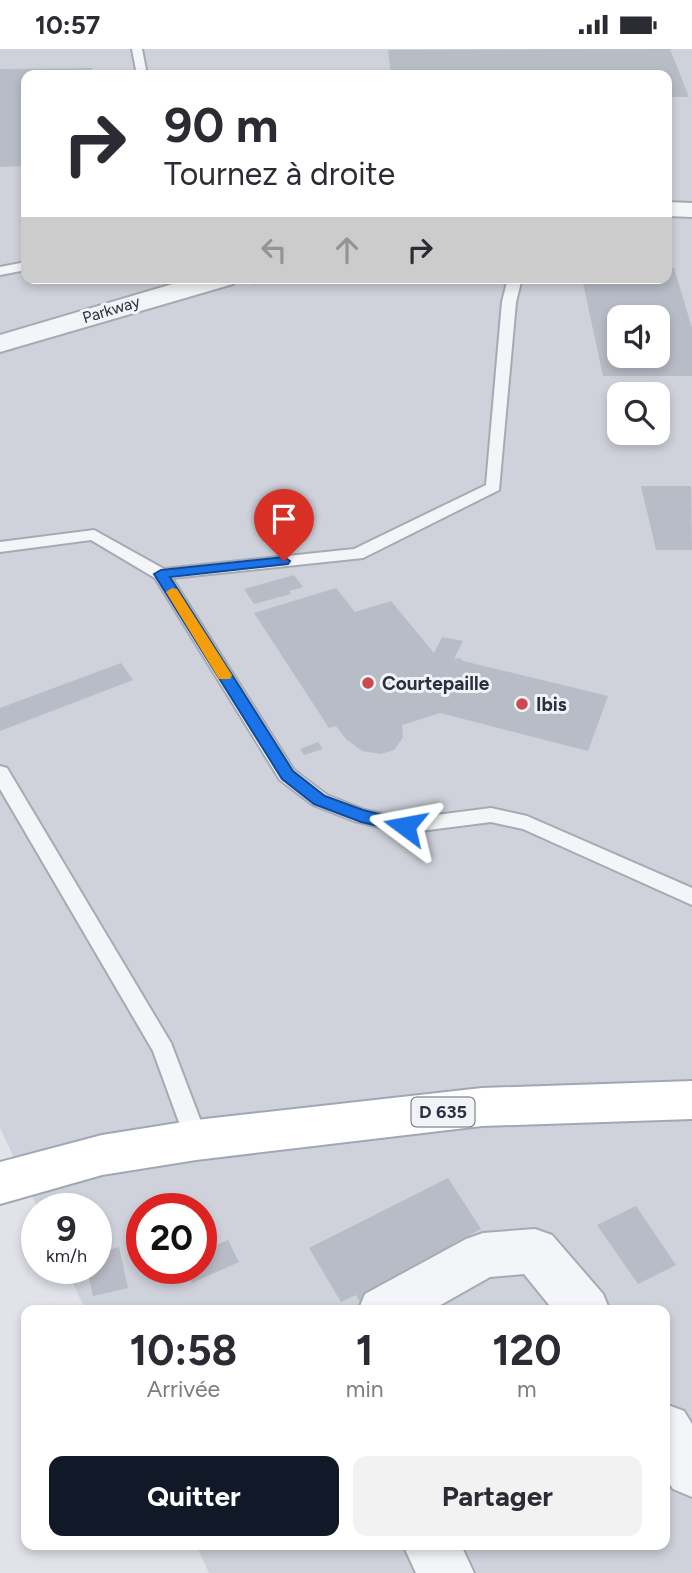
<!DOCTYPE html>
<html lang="fr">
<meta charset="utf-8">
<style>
body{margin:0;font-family:Figtree,sans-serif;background:#f2f2f3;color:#2b2b33;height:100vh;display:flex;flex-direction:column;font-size:26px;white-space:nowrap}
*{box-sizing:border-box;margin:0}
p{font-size:23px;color:#7c7c81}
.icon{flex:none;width:38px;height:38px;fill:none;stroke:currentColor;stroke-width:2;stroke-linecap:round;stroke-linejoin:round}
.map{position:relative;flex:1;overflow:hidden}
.panel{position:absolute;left:21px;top:1256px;width:649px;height:245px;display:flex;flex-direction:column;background:#fff;border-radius:14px;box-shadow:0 4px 10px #0003}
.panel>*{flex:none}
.guide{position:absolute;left:21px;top:21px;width:651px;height:214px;border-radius:14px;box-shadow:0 4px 10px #0003;background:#fff;color:#2b2b33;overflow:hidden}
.buttons{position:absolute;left:607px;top:256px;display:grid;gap:14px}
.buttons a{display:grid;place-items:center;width:63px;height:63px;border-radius:14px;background:#fff;box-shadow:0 4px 10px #0003;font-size:35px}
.speed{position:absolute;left:21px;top:1144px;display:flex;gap:14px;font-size:35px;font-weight:700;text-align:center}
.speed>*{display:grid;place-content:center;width:91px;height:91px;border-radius:50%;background:#fff;box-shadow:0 4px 10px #0003;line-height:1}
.speed small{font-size:18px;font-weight:400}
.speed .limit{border:10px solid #d22;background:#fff;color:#111}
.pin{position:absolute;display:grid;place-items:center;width:60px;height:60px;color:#fff;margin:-72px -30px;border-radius:50% 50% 50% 0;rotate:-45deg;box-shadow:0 0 7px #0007}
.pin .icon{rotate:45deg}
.me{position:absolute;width:77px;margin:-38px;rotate:283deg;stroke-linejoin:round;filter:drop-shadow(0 0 5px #0008)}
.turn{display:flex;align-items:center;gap:24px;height:147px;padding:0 28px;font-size:32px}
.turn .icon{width:91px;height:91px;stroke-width:2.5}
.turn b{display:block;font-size:49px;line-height:60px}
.lanes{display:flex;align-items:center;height:66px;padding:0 28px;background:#0003;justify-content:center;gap:35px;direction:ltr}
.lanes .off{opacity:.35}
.eta{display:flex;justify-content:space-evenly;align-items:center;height:119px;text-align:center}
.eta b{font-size:42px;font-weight:700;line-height:49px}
.action{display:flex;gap:14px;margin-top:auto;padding:14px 28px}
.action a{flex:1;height:80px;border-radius:14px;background:#111827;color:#fff;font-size:28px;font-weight:700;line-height:80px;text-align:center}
.action a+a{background:#f2f2f3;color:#2b2b33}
.status{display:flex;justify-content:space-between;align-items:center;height:49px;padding:0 35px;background:#fff;direction:ltr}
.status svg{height:19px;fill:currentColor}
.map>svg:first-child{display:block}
.built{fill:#cfd2db;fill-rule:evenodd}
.building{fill:#b8bcc6;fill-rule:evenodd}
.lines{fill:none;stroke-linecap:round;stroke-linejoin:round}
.service-casing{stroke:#a6aab3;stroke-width:4}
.minor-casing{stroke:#a6aab3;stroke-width:4}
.primary-casing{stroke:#a1a7b5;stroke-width:4}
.path{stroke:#bbbec5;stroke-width:2.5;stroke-dasharray:3.5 3.5;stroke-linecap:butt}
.service{fill:#f4f5f8;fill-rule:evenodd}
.minor{fill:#f4f5f8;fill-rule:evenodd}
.primary{fill:#fff;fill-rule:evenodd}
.route{fill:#1a73e8;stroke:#114b97;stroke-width:2}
.slow{fill:#f59e0b}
.poi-dot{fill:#cb4a4f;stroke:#f1f3f7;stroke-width:2.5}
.labels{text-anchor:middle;stroke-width:6;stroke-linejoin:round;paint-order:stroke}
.far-street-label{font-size:16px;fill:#2a3041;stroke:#f1f3f7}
.shield{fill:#f1f3f7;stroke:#666a78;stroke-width:2}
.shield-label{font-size:18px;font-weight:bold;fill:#2a3041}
.poi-label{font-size:19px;font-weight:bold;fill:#2a3041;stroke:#f1f3f7;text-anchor:start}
</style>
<div class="status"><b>10:57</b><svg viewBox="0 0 49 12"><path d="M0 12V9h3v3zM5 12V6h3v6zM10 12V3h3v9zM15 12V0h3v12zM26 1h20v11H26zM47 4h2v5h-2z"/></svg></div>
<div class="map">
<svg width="692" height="1524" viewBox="0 0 692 1524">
<rect width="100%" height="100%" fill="#e1e3e9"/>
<path class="built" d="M0,0H692V1524H209L196,1496H665V1262H86L66,1220H96V1160H38L0,1079ZM26,26H667V229H26ZM620,268H658V306H620ZM620,345H658V383H620ZM142,1160H201V1220H142Z"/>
<path class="building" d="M670,0L689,48H667V26H391L388,1Z
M92,19L91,26H26V117L0,118V20Z
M667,218L674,219L692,279V327H603L582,229H667ZM620,268H658V306H620Z
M641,437H691L692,501H656Z
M294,526L303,538L289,542L291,545L254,555L244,540Z
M336,539L355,563L391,552L434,604L442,588L463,592L454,610L460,609L463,612L608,647L588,702L440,664L402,676L403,688L394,701L381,705L362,702L346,690L336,677L329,679L254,564Z
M121,614L133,631L0,682V659Z
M318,693L323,700L304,706L300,700Z
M448,1129L481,1180L452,1195L457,1202L429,1217L426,1210L385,1232L388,1238L360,1253L356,1246L341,1253L309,1199Z
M636,1157L676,1216L638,1235L597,1176Z
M228,1191L239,1213L192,1234L185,1220H201V1203Z
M119,1198L128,1239L93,1247L87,1220H96V1205Z"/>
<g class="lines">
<g class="service-casing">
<path id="service" d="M132,0H142L147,26H137Z
M26,213V221L0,226V218Z
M508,229H522L516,253L499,441L363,509L172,529L294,721L327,746L365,761L405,770L491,759L527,767L692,839V856L523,780L491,773L405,784L354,772L313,756L280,731L155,529L91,491L0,503V493L94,481L164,520L354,500L486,436L502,253Z
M0,717L7,719L171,994L208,1091L204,1098L196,1101L188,1098L153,1002L0,740Z"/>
</g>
<g class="minor-casing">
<path id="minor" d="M667,153L692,154V168L667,167Z
M193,229H237L233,235L0,303V286Z
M535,1180L552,1186L603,1245L610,1262H554L524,1225L490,1228L430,1262H358L365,1245L466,1190L483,1184Z
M665,1355L684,1362L692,1375V1448L673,1440L665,1428Z
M403,1496H461L474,1524H416Z"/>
</g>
<g class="primary-casing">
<path id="primary" d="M692,1032V1070L482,1077L196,1111L102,1126L0,1155V1113L102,1086L196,1071L482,1039Z"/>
</g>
<path class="path" d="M253,235L276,229"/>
<use href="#service" class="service"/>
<use href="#minor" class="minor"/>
<use href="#primary" class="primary"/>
</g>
<path class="route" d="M284,508L290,512L288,515L170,528L293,722L325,747L363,761L411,773L413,777L411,781L405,783L361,773L314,755L282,730L154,525L161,521Z"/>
<path class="slow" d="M172,539L177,540L230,623L232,626L230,630H219L166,543Z"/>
<g class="poi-dot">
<circle cx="368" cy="634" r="7"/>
<circle cx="522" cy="655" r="7"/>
</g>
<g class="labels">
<g class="far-street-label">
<text transform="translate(111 260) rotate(-17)" y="6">Parkway</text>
</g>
<rect class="shield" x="411.5" y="1048.5" width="63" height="29" rx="5"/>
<g class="shield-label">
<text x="443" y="1069">D 635</text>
</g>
<g class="poi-label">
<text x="382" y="641">Courtepaille</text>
<text x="536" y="662">Ibis</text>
</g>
</g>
</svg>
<div class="buttons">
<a><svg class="icon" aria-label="sound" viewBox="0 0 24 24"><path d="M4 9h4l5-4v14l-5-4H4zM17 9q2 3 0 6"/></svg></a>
<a><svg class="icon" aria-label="search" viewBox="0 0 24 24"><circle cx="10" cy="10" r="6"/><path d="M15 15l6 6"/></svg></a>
</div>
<div class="speed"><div>9<small>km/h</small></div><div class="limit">20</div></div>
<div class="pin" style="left:284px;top:512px;background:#d93025"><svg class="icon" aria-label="arrive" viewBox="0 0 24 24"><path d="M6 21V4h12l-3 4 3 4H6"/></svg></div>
<svg class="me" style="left:405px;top:777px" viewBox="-20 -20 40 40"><path d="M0-17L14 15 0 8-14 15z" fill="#1a73e8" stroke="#fff" stroke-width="4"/></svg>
<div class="guide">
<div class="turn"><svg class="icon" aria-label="right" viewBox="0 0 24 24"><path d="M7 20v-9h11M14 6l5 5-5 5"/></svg><div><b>90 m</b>Tournez à droite</div></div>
<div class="lanes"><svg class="icon off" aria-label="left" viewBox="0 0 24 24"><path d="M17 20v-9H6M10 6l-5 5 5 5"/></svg><svg class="icon off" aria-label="ahead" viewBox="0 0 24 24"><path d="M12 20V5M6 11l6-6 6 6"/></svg><svg class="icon" aria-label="right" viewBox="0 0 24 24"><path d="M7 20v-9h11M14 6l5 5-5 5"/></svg></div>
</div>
<section class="panel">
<div class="eta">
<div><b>10:58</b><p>Arrivée</p></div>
<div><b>1</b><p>min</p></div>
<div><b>120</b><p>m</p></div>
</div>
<div class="action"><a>Quitter</a><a>Partager</a></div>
</section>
</div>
